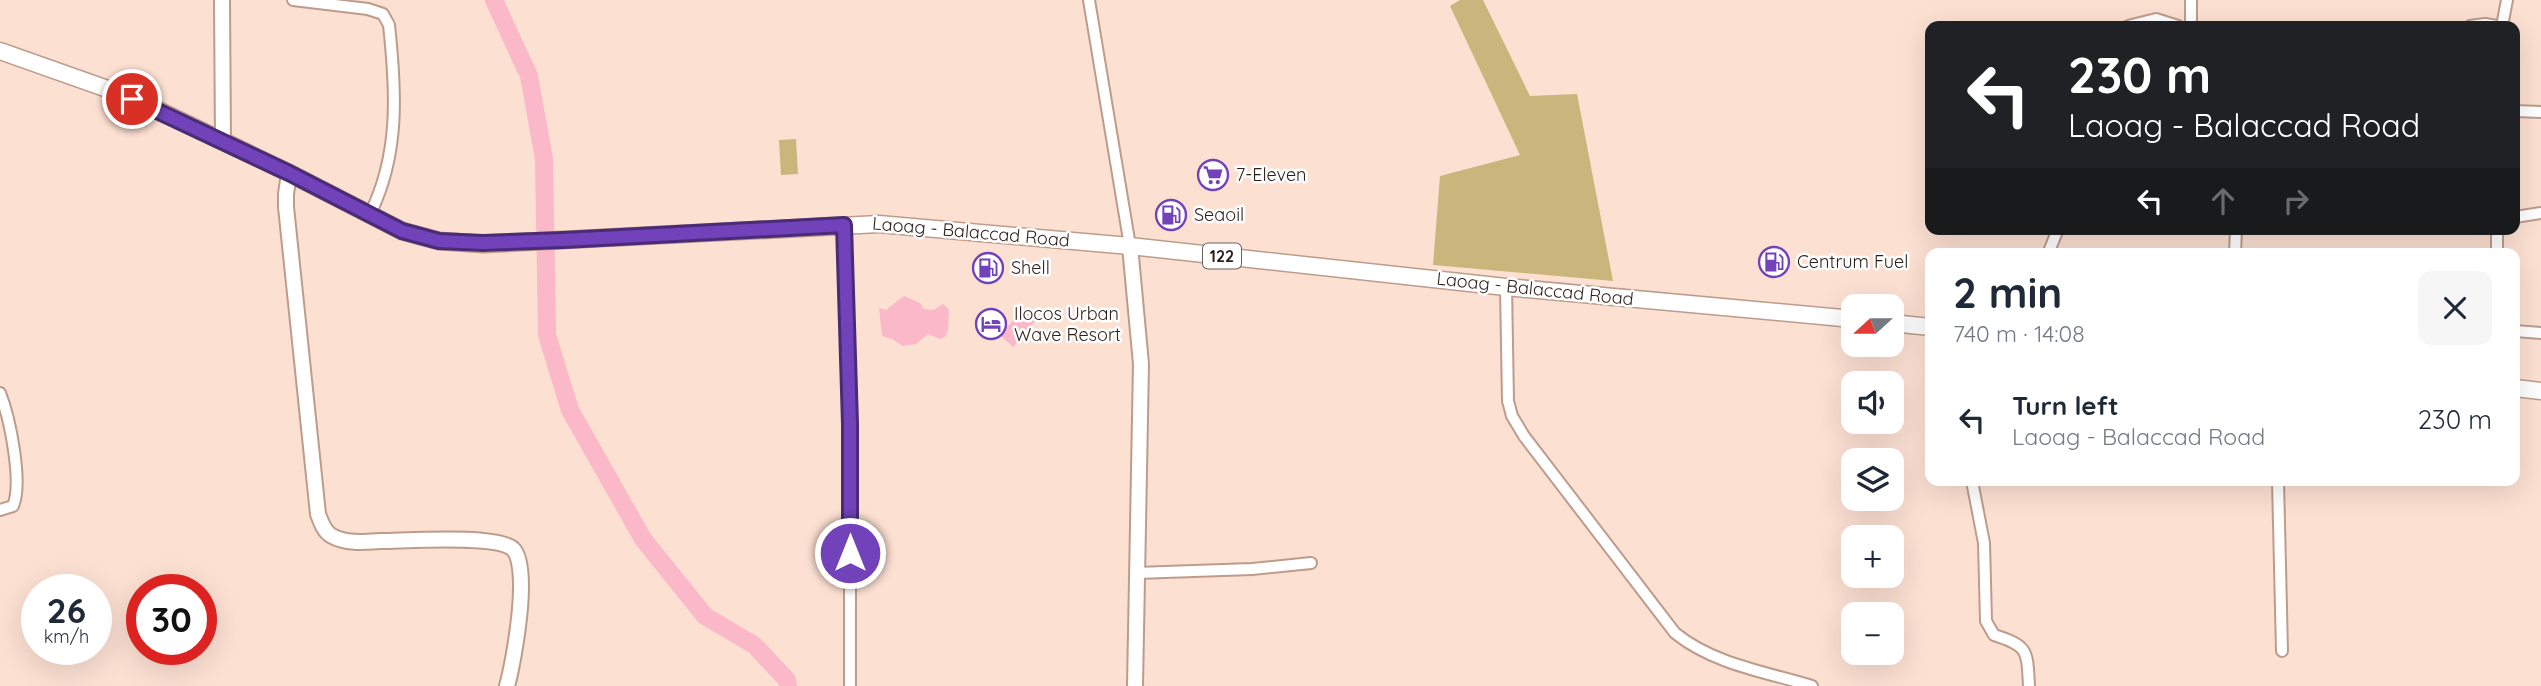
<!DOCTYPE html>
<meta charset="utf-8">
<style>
body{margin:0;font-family:Quicksand,sans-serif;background:#f6f6f7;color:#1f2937;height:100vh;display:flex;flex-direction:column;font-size:26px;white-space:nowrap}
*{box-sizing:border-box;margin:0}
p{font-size:23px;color:#747a83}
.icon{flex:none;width:38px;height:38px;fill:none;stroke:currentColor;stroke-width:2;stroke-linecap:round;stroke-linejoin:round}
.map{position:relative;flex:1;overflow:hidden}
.details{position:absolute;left:1925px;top:248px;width:595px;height:238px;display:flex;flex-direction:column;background:#fff;border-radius:14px;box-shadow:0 7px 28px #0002}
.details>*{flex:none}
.hud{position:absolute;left:1925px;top:21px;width:595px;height:214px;border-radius:14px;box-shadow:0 7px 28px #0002;background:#202124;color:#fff;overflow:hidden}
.needle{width:46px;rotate:249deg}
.fabs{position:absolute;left:1841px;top:294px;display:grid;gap:14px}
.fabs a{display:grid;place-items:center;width:63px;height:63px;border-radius:14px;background:#fff;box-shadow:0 7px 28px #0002;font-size:35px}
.speed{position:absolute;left:21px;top:574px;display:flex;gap:14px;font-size:35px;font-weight:700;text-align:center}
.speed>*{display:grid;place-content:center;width:91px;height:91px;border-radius:50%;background:#fff;box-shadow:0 7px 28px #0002;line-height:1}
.speed small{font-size:18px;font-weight:400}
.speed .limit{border:10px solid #d22;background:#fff;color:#111}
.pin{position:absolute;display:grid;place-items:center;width:60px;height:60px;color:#fff;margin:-30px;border:4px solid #fff;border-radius:50%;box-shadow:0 2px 7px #0007}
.me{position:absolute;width:77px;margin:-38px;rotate:0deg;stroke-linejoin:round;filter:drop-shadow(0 0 5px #0008)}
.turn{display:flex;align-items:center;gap:24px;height:147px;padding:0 28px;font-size:32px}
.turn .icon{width:91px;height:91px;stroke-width:2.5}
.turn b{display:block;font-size:49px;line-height:60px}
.lanes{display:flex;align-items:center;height:66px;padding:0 28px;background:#0003;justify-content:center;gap:35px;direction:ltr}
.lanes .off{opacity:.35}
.round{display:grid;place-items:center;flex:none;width:74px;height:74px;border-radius:14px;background:#f6f6f7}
.overview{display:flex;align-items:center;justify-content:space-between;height:119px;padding:0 28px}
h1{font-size:42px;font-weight:800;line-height:52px}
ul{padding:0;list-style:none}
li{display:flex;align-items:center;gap:21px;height:105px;padding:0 28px}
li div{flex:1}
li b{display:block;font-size:26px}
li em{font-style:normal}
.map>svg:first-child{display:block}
.green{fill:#cab67d}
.water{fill:#fbb8c8}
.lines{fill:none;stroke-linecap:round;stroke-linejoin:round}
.river{stroke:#fbb8c8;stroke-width:18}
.street-casing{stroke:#bd9c8c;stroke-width:14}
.secondary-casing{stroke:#bd9c8c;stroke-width:18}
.primary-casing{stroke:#bd9c8c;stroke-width:19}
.street{stroke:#fff;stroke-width:10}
.secondary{stroke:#fff;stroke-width:14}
.primary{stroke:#fff;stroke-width:16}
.route-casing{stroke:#492b78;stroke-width:18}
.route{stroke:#7142b9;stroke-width:12}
.labels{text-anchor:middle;stroke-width:5;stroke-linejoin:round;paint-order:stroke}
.shield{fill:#fff;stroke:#6b625e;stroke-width:2}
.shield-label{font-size:16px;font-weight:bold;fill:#2b1f19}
.poi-label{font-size:18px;fill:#2b1f19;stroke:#fff;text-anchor:start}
.street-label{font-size:18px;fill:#2b1f19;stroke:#fff}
</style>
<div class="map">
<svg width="2541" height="686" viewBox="0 0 2541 686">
<rect width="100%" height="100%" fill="#fce0d2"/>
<path class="green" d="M1460,0H1483L1530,96L1577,94L1613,281L1433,265L1440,176L1520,155L1450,6Z
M796,139L798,174L781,175L779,140Z"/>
<path class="water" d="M904,296L920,303L924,309L933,310L943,304L949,309L948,331L945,337L940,339L928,334L916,344L903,346L892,339L882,336L879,308L886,310Z
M1024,308L1037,319L1013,347L1000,335Z"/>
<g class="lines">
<path class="river" d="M494,0L529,76L544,159L547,335L570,410L643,539L705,616L754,645L787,680L788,686"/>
<g class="street-casing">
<path id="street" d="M293,0L368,9L383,14L389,25C396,90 400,154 370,214
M1089,0L1130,246
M2128,26L2156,19L2178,26
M2191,26V0
M2470,26L2485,24L2497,26
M2502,26L2507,0
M2515,111L2541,112
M2515,217L2541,213
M844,225L850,424V686
M2497,229V254
M2048,254L2058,229
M2235,254L2236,229
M1506,287L1508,401L1512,416L1524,436L1675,633C1713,664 1766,672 1812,686
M2515,331L2541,333
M0,393C10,418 23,483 13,506L0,510
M1972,481L1984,543L1986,621L1994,635C2029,646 2027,651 2029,686
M2278,481L2282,651
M1136,573L1252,569L1311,563"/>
</g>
<g class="secondary-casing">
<path id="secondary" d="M222,0L223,141
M289,173L286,194V207L318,514C321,522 324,532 332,536C346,544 365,542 380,541C405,541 497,534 513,549C531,567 514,661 507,686
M1130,246L1141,364L1135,686"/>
</g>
<g class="primary-casing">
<path id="primary" d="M0,51L133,98L289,173L402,231L439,241L483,244L879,224L1130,246L1506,287L1853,319
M1892,323L1930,327
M2515,388L2541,391"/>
</g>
<use href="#street" class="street"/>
<use href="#secondary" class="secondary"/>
<use href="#primary" class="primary"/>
</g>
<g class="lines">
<g class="route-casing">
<path id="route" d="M132,99L289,173L402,231L439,241L483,243L564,240L844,225L850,424V553"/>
</g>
<use href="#route" class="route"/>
</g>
<defs>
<g id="supermarket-ring" transform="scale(1.575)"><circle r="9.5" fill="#fff" stroke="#7142b9" stroke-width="1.5"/><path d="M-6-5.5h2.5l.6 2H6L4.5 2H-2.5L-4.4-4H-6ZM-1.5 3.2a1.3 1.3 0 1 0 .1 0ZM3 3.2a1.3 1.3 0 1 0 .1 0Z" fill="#7142b9"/></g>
<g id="fuel-ring" transform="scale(1.575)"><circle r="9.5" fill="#fff" stroke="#7142b9" stroke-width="1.5"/><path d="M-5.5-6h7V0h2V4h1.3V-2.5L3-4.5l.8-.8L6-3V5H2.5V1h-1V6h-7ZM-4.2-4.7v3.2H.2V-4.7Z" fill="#7142b9"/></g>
<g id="hotel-ring" transform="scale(1.575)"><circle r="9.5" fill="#fff" stroke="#7142b9" stroke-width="1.5"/><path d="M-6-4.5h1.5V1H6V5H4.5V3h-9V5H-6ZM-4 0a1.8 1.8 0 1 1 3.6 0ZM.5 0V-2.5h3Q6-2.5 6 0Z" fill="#7142b9"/></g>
</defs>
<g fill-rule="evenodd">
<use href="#supermarket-ring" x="1213" y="175"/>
<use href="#fuel-ring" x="1171" y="215"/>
<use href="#fuel-ring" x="1774" y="262"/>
<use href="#fuel-ring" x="988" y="268"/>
<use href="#hotel-ring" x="991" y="324"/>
</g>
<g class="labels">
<rect class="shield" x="1203" y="243.5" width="38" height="25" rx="5"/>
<g class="shield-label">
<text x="1222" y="262">122</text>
</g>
<g class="poi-label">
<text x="1236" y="181">7-Eleven</text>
<text x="1194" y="221">Seaoil</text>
<text x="1797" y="268">Centrum Fuel</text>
<text x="1011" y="274">Shell</text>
<text x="1014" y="320">Ilocos Urban<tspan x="1014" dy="21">Wave Resort</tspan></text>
</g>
<g class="street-label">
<text transform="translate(971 232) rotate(5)" y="6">Laoag - Balaccad Road</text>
<text transform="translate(1535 289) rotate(6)" y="6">Laoag - Balaccad Road</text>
</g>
</g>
</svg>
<div class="fabs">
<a><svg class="needle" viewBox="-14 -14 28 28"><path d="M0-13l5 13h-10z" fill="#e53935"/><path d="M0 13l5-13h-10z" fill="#747a83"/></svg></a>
<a><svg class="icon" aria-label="sound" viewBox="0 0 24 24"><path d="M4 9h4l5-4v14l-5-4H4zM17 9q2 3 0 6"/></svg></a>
<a><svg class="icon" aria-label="layers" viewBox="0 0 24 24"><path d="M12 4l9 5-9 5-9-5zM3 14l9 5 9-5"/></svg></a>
<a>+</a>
<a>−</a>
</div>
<div class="speed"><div>26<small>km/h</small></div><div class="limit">30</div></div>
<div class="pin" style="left:132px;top:99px;background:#d93025"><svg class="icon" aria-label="arrive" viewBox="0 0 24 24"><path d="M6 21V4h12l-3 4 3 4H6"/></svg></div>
<svg class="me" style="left:850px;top:553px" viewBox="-20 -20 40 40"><circle r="17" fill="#7142b9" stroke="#fff" stroke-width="3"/><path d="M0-11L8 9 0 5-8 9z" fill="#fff"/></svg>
<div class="hud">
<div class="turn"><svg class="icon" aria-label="left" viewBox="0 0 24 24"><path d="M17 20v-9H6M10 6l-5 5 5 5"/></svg><div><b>230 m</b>Laoag - Balaccad Road</div></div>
<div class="lanes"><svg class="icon" aria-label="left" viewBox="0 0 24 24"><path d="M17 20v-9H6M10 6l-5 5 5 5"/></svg><svg class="icon off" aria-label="ahead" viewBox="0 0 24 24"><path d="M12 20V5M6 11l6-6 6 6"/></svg><svg class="icon off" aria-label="right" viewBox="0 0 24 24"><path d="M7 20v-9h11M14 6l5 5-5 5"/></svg></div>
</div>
<section class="details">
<div class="overview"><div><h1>2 min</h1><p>740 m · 14:08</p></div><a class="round"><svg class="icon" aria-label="close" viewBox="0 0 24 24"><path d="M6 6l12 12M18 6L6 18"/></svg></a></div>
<ul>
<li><svg class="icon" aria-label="left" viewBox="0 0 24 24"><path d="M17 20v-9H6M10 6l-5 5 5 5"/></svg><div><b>Turn left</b><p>Laoag - Balaccad Road</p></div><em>230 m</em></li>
</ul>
</section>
</div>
